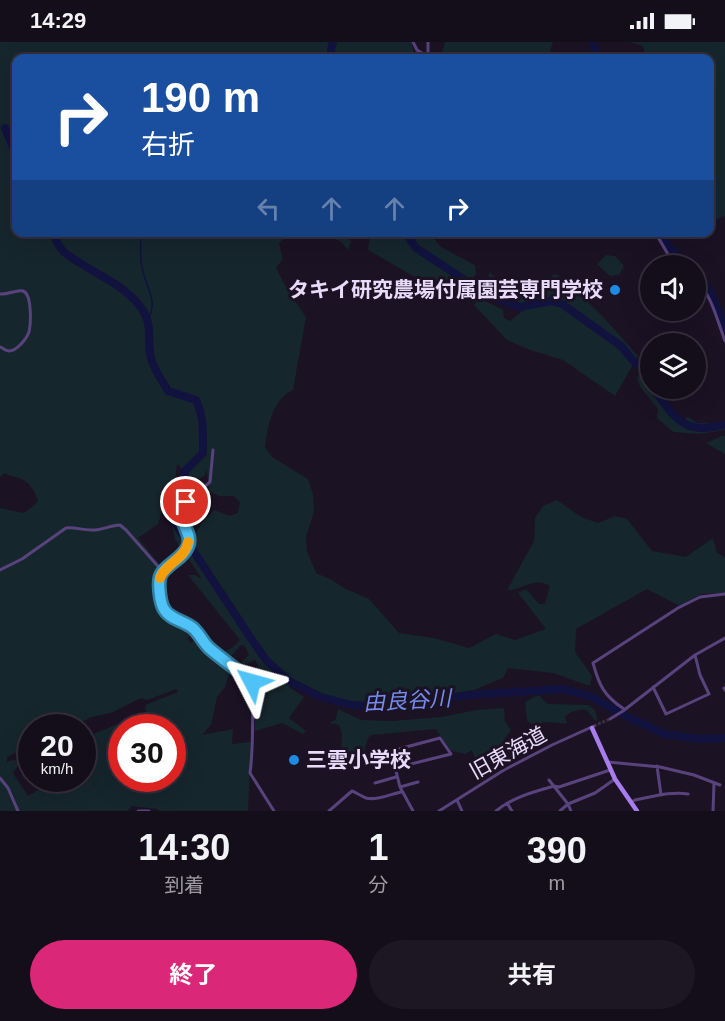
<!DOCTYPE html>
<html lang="ja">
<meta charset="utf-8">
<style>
body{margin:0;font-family:Arial,"Noto Sans JP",sans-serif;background:#1d1724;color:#f1f3f6;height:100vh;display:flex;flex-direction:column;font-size:22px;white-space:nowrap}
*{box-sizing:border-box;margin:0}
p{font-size:20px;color:#9d9ca3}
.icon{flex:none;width:33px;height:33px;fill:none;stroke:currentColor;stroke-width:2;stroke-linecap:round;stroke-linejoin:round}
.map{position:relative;height:769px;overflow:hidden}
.drawer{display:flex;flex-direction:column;background:#140e1b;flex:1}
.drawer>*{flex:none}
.banner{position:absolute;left:12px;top:12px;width:702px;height:183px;border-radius:12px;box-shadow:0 6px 24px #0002,0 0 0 2px #332e3a;background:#1a4fa0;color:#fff;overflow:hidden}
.fabs{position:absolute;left:640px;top:213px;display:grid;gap:12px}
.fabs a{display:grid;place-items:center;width:66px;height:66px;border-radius:50%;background:#140e1b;box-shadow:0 6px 24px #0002,0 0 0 2px #332e3a;font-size:30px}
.speed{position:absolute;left:18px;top:672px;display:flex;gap:12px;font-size:30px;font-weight:700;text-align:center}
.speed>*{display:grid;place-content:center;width:78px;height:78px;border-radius:50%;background:#140e1b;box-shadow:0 6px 24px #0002,0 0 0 2px #332e3a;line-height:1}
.speed small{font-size:15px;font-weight:400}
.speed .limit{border:9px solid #d22;background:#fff;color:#111}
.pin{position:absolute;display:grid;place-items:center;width:51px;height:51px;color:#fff;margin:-26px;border:3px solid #fff;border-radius:50%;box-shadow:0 2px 6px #0007}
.me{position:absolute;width:66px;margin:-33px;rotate:309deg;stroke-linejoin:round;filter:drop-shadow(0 0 4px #0008)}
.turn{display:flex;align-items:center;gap:21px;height:126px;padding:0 30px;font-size:27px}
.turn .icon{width:78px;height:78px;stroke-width:2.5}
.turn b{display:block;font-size:42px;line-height:51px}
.lanes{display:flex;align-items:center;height:57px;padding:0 30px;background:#0003;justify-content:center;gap:30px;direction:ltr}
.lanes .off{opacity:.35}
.eta{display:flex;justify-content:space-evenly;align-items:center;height:102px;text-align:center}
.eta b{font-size:36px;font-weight:700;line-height:42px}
.primary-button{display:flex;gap:12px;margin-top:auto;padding:12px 30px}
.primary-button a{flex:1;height:69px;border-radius:36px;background:#db2777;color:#fff;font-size:24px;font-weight:700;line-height:69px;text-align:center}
.primary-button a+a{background:#1d1724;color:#f1f3f6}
.status{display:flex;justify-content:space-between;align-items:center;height:42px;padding:0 30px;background:#140e1b;direction:ltr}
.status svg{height:16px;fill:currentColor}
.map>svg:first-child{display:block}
.green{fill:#16262d;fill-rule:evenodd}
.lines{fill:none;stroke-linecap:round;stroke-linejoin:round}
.stream{stroke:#11123e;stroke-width:1.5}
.river{stroke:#11123e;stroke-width:8}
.street-tunnel{stroke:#3a3044;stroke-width:3;stroke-dasharray:3 1.5;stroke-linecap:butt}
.street{stroke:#59437d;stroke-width:3}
.secondary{stroke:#a77dee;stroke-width:4.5}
.route-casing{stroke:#337fa1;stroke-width:15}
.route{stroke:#4fc3f7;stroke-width:10}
.slow{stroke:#f59e0b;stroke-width:10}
.poi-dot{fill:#1e8be2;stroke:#1b1224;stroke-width:2}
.labels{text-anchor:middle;stroke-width:6;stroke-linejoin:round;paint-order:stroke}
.poi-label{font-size:21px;font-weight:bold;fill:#e9dafa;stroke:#1b1224;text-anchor:end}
.street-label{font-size:21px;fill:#e9dafa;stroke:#1b1224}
.water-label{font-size:22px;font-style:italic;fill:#758ced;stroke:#1b1224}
</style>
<div class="status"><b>14:29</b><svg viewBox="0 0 49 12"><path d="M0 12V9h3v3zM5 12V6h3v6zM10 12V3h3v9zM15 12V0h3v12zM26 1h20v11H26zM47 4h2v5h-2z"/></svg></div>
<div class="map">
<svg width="725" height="769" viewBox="0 0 725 769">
<rect width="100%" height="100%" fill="#1b1224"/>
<path class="green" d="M0,0H411L414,11L423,16H16V190L289,191L279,202L283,217L276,226L288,249L306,275L293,348C289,350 284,353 281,357C270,370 267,389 265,405L272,415L308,437L313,452L314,470L306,495L307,509L316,531L332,538L344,546L369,557L399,591L434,596L469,606L496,592L515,598L546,587L518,551L526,547L539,562H545L550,544C534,534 523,548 507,548L534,499L535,476L543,464L557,458L581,475L598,481L615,474L627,477L652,509L686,515L713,496L717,511L725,515V551L701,552L680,564L647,547L576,587L575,610L592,634L590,644L553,631L508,626L503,636L474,648L425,656L355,662L320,652L298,639L289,645L304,655L289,676L306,689L303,692L282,681L255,689V645L258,646L259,652L271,649L254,633L259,626L255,618L243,624L241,620L249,613L245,604L241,603L228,618L205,601V600L222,611L232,606L240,598L188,533H195L202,537L175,497L169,468L172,462L176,465L190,498L196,491L203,479L214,468L230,474L238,471L240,460L234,454H219L209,449L207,428L204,434L195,439L177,422L174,446L168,462L164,463L158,482L138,496L166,530C164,562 171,570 192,592L187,597L191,601L197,596L252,641L249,642L234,632H229L225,645L217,655L211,683L202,693L233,687L232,702L251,700L248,769H159L157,767L132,764L127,769H0V466L24,471L38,460C36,450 29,439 19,436C13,434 11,435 5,431L0,435ZM176,647L178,650L145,663L146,671L83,696L82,736L47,737L44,744L28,754L13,731L19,722L26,725L27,719L13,718L7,720V715L31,703L32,686L74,685L91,675L111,671L141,656L147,658ZM122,686H172V736H122Z
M445,0H553L549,13L544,12V16H432L441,15Z
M629,0H725V174L710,179V16H645L643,4Z
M322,191H351L347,196L351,199L348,208L340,199Z
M367,191H429L441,205L475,223L476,232L458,255L431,241L420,238L368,208L370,193Z
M606,213L615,214L624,224L619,233L610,234L597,222Z
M489,230L509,245L528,248L555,232L566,238L604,276L638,314L615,354L563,318L530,308L507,298L474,263L479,256L503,268L504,276L510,279L527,265L506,259L486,251Z
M647,320L651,321V327L645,344L678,382L688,375L697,381H725V388L699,392L673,390L657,376L658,367L640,345L637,336Z
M722,394H725V412L706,401Z
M539,653L547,662L588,663L595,668L598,679L594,678L587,668C579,667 570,669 565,675L567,682L546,680L533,683L527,679L525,660Z
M504,666L505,680L511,688C504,696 500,708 491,713C486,716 481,717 476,719L472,708L465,712L451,709L436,687L371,693C365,698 367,705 363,711C362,714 360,716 358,718L345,715L341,708L342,692L339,683L330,681L336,677L338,667L361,678L391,679L441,675L477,668Z"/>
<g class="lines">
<path class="stream" d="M142,190C140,202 140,214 142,225C145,244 159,259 148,277"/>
<path class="river" d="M593,0L597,16
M331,16V8L333,0
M5,86L16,112
M52,190C55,197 59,205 64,210C87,229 120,239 139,263C155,283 146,296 151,316C154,328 162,338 168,349L196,358C204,374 203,394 203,411L185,429L183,442L176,458L173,473L177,484L250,595L266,618L289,639L321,655L352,663L370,664L473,653L563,647L592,655L624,673L664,692L698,697L725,696
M405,190L416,206L483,250L495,256L520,265L551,259L562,262L621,304L636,322
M661,190L670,206L687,224
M696,232C712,247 717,266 725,287
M643,329L651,342
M654,346C665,363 678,386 701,386C709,386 717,384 725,383"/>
<path class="street-tunnel" d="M594,684L610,677"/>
<path class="street" d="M413,0L417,8L430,16
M428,0V16
M655,190L669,214L681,224
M696,237C712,254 717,278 725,299
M0,252C8,253 17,247 23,249C32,252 31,281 29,290C27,296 17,309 9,309C6,309 3,306 0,305
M213,408L210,440L186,460L181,468L184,482L188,493V503L180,515L166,526L160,534L161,560L166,570L195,588L209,606L252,640L253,644C252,673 254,702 250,731L274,769
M0,528L22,517L66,486C75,485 82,488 91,488C101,489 110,483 120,483L126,488L163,530
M653,645L666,672L709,652L700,633L695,613
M724,646L725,648
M624,667C604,654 599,643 593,621L678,566L700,555L725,552
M610,677L623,669L695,613L725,596
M608,720L660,725L694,733L720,743
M657,724L661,753
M395,726L451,712L440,696L391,709L400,745L413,769
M0,736L8,746L18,769
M549,738L568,762L560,769
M375,741L396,735
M400,745L418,740
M457,758L462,769
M631,760L635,758C652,755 671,749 688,752
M507,761L512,769
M138,769H149
M329,769L352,749C357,751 361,754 366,756C376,759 391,752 401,750
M439,769L504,728L552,703L594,684
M496,769C513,755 533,750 554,744L559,745L610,728
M571,769L568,762L595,751L615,737
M713,769L714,741"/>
<path class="secondary" d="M592,686L615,737L637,769"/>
</g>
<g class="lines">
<g class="route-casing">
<path id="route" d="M186,460C185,461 182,467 181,468C179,481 193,492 188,504C183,517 163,524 160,535C158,542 160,561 164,567C170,578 186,579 194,587C200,593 203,600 209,606C223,618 238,628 252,640"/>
</g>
<use href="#route" class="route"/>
<path class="slow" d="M160,536C166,521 185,517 188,500"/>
</g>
<g class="poi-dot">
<circle cx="615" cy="248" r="6"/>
<circle cx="294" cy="718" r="6"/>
</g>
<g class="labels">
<g class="poi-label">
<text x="603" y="255">タキイ研究農場付属園芸専門学校</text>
<text x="306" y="725" text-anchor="start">三雲小学校</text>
</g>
<g class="street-label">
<text transform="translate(508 711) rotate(-29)" y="7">旧東海道</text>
</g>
<g class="water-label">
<text transform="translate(407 658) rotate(-3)" y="8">由良谷川</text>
</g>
</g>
</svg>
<div class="fabs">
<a><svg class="icon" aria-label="sound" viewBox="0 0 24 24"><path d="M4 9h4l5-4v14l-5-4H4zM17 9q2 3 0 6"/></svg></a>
<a><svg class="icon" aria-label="layers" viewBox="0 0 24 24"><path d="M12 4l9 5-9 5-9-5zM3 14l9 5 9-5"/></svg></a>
</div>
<div class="speed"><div>20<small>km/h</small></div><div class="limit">30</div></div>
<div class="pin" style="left:186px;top:460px;background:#d93025"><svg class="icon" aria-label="arrive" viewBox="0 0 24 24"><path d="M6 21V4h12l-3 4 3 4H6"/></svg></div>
<svg class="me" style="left:252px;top:640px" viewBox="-20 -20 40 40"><path d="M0-17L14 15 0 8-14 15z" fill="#4fc3f7" stroke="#fff" stroke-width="4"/></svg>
<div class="banner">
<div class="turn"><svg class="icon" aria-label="right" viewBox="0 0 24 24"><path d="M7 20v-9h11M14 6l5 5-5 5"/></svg><div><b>190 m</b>右折</div></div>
<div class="lanes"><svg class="icon off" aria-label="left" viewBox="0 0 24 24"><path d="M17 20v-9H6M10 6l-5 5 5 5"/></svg><svg class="icon off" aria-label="ahead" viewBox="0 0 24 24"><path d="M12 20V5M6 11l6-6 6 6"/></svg><svg class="icon off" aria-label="ahead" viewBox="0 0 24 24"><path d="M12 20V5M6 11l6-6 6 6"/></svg><svg class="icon" aria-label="right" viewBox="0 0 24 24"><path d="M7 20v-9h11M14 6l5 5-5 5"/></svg></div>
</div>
</div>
<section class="drawer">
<div class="eta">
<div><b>14:30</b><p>到着</p></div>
<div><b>1</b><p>分</p></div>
<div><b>390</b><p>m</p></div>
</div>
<div class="primary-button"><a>終了</a><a>共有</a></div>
</section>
